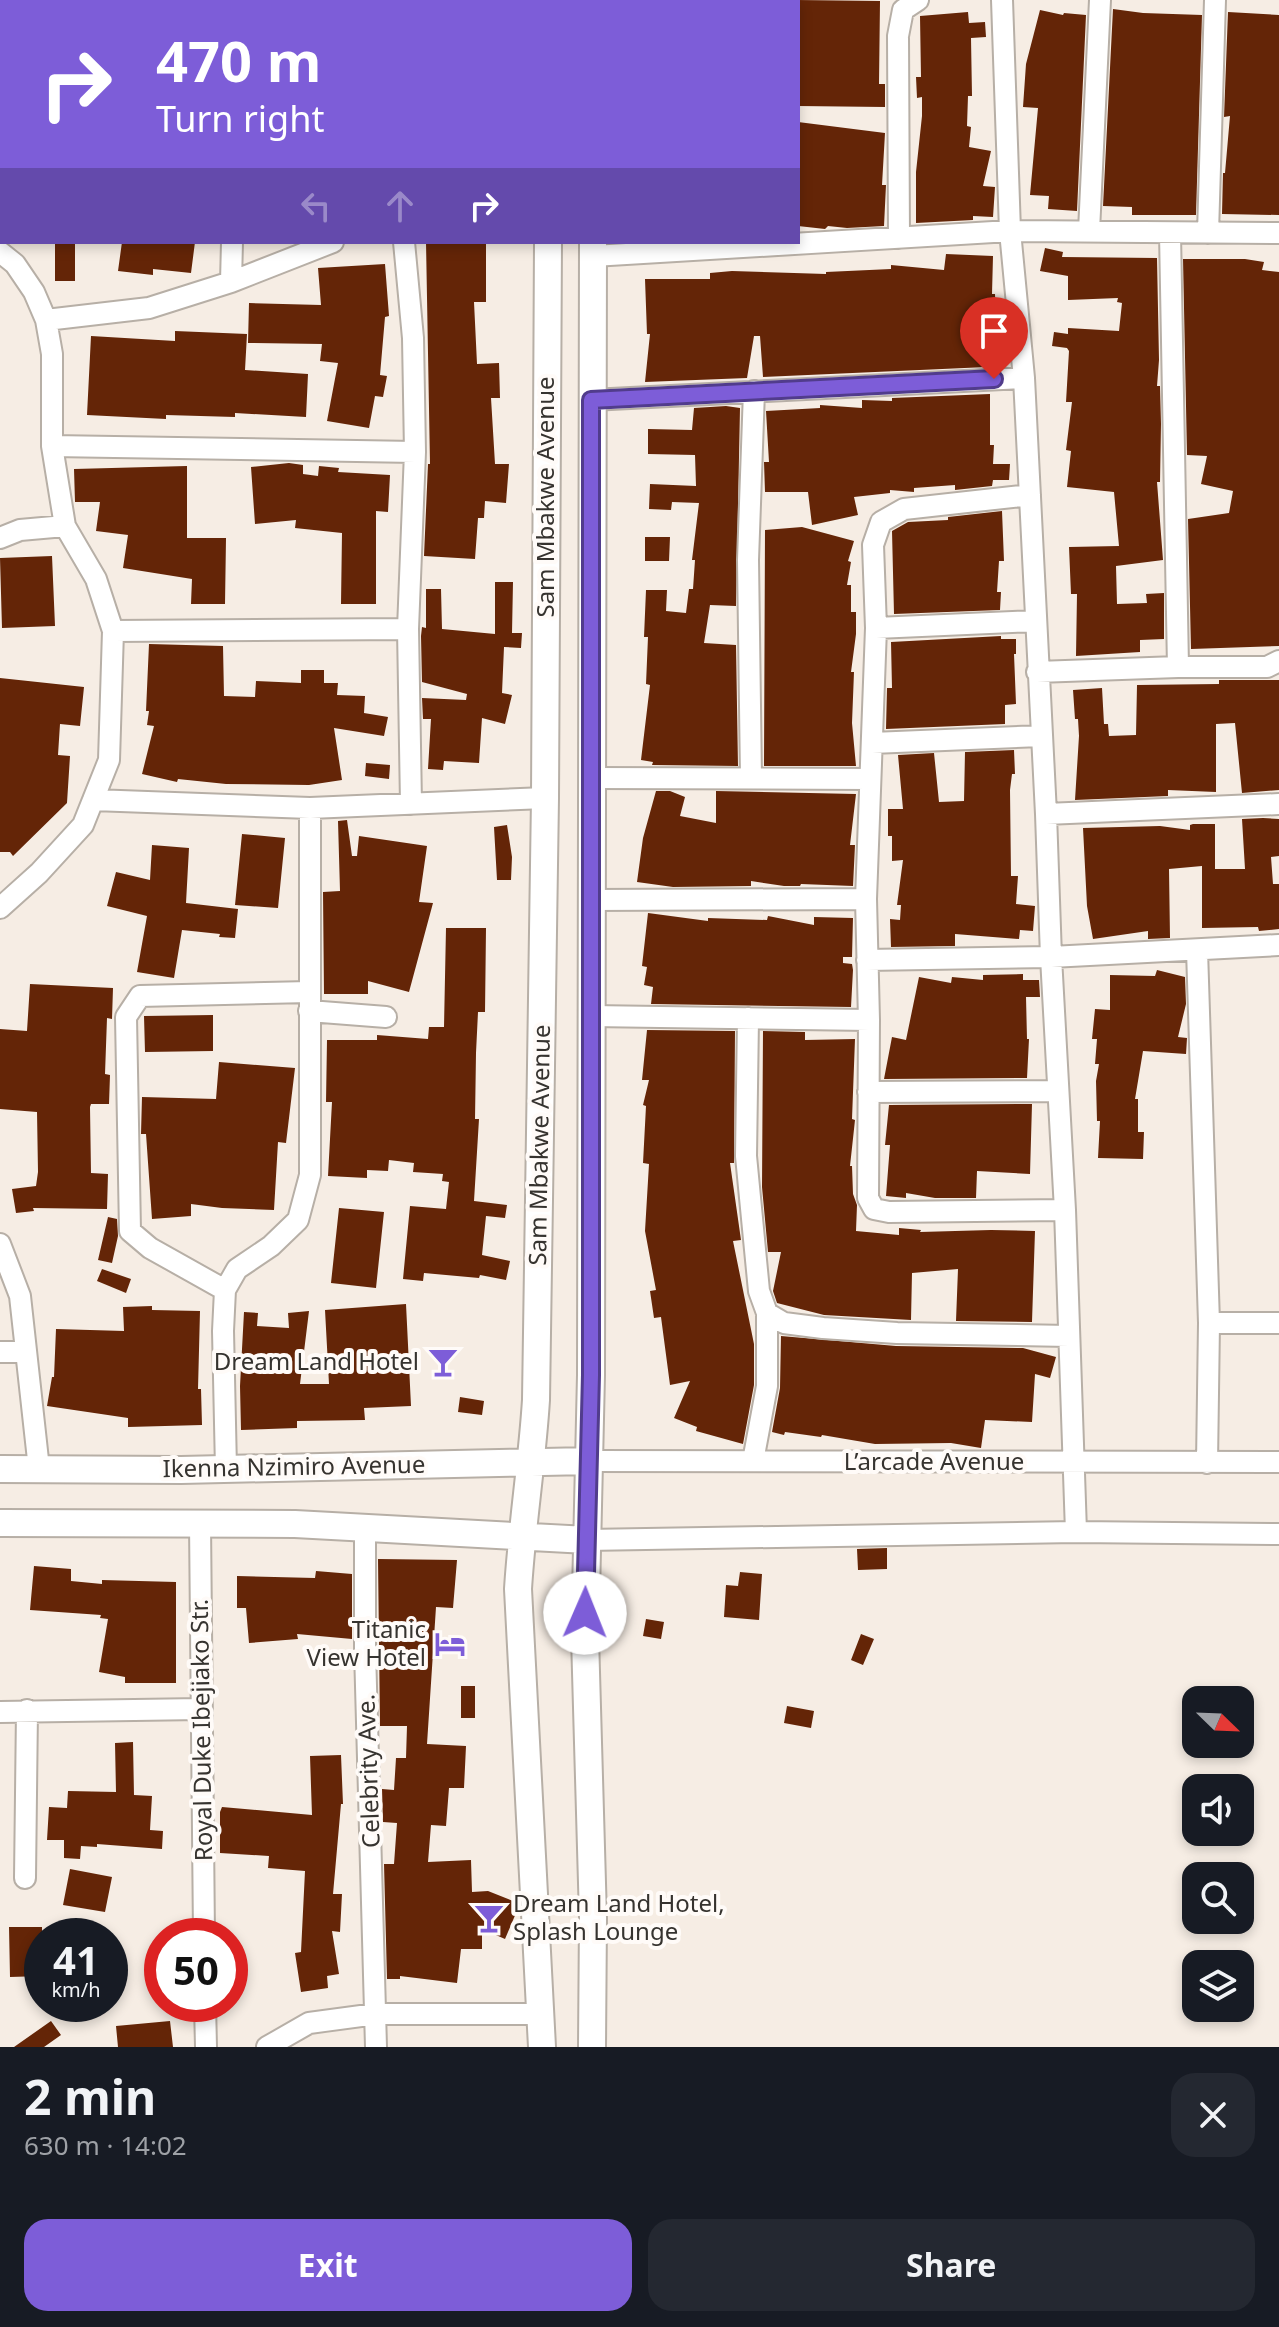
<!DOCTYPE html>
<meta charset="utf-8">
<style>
body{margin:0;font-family:"Noto Sans",sans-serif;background:#242831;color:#f1f3f6;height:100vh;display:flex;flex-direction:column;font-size:30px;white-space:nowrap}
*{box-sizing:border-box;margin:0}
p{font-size:26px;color:#9ea1a6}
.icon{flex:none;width:44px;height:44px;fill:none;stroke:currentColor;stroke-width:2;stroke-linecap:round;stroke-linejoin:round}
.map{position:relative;height:2047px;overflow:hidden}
.sheet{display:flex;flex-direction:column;background:#171b24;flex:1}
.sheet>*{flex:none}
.guide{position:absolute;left:0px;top:0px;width:800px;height:244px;box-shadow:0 4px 12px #0003;background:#7d5dd8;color:#fff;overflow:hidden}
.needle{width:52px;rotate:113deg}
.controls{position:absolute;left:1182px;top:1686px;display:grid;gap:16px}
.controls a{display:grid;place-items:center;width:72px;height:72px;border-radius:16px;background:#171b24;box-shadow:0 4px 12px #0003;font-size:40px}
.speed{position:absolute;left:24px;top:1918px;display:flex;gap:16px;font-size:40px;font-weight:700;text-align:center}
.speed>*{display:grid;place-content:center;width:104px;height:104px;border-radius:50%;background:#171b24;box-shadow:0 4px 12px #0003;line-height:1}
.speed small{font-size:20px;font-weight:400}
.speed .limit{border:12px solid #d22;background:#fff;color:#111}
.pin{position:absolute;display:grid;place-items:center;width:68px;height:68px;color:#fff;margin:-82px -34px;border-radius:50% 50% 50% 0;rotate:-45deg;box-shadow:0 0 8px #0007}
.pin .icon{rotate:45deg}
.me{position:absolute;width:88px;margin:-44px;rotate:1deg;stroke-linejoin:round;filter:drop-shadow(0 0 6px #0008)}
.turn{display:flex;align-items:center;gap:28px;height:168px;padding:0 24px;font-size:36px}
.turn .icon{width:104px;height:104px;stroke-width:2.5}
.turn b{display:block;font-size:56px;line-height:68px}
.lanes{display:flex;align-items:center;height:76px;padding:0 24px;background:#0003;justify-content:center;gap:40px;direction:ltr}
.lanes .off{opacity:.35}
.round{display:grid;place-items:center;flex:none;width:84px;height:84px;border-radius:24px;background:#242831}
.headline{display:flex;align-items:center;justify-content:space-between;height:136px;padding:0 24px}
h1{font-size:48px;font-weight:700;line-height:60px}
.cta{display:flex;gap:16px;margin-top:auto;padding:16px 24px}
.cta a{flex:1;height:92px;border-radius:24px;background:#7d5dd8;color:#fff;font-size:32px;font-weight:700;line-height:92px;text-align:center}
.cta a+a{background:#242831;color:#f1f3f6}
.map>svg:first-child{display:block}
.building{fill:#642507}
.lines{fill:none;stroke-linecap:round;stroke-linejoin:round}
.street-casing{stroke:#b7afa6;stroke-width:24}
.secondary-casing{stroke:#b7afa6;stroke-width:30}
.street{stroke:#fff;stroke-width:20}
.secondary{stroke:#fff;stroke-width:26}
.route-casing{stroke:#513c8c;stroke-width:20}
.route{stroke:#7d5dd8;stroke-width:14}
.labels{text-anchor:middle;stroke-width:8;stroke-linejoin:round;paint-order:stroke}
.street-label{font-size:24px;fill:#36332f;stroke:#fffbf8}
.poi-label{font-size:24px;fill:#36332f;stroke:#fffbf8;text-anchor:end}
</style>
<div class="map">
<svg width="1279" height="2047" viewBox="0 0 1279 2047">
<rect width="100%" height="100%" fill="#f6ede4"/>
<path class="building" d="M798,0L880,1L879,84H885V107L798,106Z
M1113,9L1143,13L1202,15L1196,215H1132V207L1103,206Z
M1040,10L1063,15L1064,13L1086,15L1077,211L1048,209L1049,196L1030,195L1038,108L1023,107L1026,64Z
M968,12L969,23L985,22L986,37L971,38L972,96H968L967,126L971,127L969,147L991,151L983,186L995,187L993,217L973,216V220L916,223V172L922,116V97L917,98L916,77H921L920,16Z
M1228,12L1279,15V215L1222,214L1223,173H1225L1230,116L1224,117Z
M798,122L885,133L882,185H886L884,226L847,228L828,226L825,229L798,226Z
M55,242H75V281H55Z
M122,242H195L191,273L153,269V275L118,271Z
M426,242H486V302H474L477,364L499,363L500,398H491L495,464H509L506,503L485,501L484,518H478L475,559L424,556L428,464H430Z
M1045,248L1063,252L1062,257L1157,258L1159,360L1157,386H1160L1161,424L1160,482H1157L1163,560L1116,566L1117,604L1147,603L1146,594L1164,593V639L1140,640V652L1076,656L1077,594H1071L1069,547L1119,546L1114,492L1067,487L1071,451L1066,450L1072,402H1066L1069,351L1067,348L1052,346L1054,332L1068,334V328L1119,331L1122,303L1117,302L1118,298L1068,300V276L1040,271Z
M946,254L993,256L992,294H995L996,323H991L987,367L763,377L760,336H754L747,378L645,382L650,334H647L645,279H710V273L732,271L826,274V272L891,269V265L944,270Z
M1183,259H1245L1264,262L1262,270L1279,272V646L1191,649L1188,519L1229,513L1233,491L1201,484L1207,456L1187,455Z
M385,264L389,316L385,317L380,375L387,376L383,397L375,396L369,428L327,421L338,363L320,361L322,344L248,343L249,303L321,305L318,268Z
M175,331L247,334L245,370L308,374L306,417L235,413V417L166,415V419L87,415L91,336L175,341Z
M990,394V445H994L993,464H1010L1009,480H993L992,486L955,490V485L914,488V492L890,490V493L854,497L858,515L812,525L808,492H765L764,462H769L766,411L820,408V405L862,408V400L892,401V398Z
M726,406L740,408L736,606L710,605L704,643L736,645L738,766L652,765L653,762L641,760L650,685L646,684L648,637H644L646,590H667L666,611L686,613L689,589H693L695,560H692L699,503L672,502L671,510L649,509L650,484L696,486L695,455L648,454V429L692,430L694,408Z
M289,463L303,465V474L318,476L319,466L339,468L338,472L390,475L388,512L376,511V604H341L342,533L295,528L296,520L255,524L251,467Z
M187,466V538H226L225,604H191L192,579L123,568L128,535L96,531L100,502H75L74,469Z
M1002,511L1004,561H999L997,592H1001L1000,610L894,614L892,531L908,522L948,520V517Z
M802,527L854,541L848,561L851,562L847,585H851V612H856V634L851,672H854L852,723L856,766H764L765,530Z
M645,537H670L669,561H645Z
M52,556L55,626L2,628L0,558Z
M495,582H513L512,633H522L521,648L504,647L502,693L512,695L505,724L482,718L479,763L444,761L443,770L428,769L431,719H423L422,698L466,700L467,694L422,682L421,636L422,627L426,628V589H441L442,629L495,634Z
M1001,636V639H1016V654H1014L1016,704L1005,705V724L886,729L887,688H892L891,642Z
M149,644L223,646L224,696L255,697L256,681L301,683V670H324V683H338L337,695L365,696L364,713L388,717L384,736L334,728L342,780L309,785L226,784L178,779L177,782L142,774L154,726L147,725L149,711H146Z
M0,678L84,687L80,726L60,724L58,755L70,756L67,803L13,856L10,852H0Z
M1219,680H1279V790L1242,793L1235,723L1216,724V792L1168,790V796L1075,800L1079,736L1078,719H1075L1073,690L1102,688L1104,724H1108L1109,736L1136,735L1137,685L1219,684Z
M1014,750L1015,774H1012L1010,790L1011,876H1018L1016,904L1035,906L1033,931L1020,930L1019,939L955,934V946L891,947L890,919L900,920L901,905H897L903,860L892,861V836H888V809H903L898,755L934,753L939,802L964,801L965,752Z
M366,763L390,765L389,779L365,776Z
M656,791H670L685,797L680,816L716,823V791L856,794L850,845H855L853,886L801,884L800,886H784L751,881V886L673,887L637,882L643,838Z
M1263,818L1279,819V856L1271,857L1273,884H1279V929L1259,931L1258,927L1202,928V866L1169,869L1170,938L1148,939V931L1093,939L1087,906L1083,828L1160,826L1190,830V825L1193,824H1215V869H1245L1242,819Z
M347,820L352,856H357L359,836L427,846L419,902L433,903L409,992L368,981V994H324L323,892L340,891L338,821Z
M507,825L512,857L511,880H497L494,827Z
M242,834L285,838L278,908L235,905Z
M152,845L189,848L186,903L238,909L235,938L219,937L220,934L182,930L174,978L137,972L147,916L107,906L116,872L150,880Z
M648,913L708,921V918L767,920L768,916L814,925V917L853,918L852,957H843V963L852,964L853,970L851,1007L651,1004L653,987L644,985L647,967L642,966Z
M446,928H486L485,1012H478L476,1053L475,1119H479L474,1201L507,1205L505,1218L486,1216L482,1255L510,1261L506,1280L480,1275L479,1278L424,1273L423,1281L403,1279L410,1206L446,1209L449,1182L442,1181L443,1174L413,1172L414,1163L389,1160L388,1171L367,1170V1178L328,1176L332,1102H326L327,1040H377V1035L428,1039L429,1027H444Z
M1157,970L1185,977L1186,1004L1178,1037L1187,1038L1186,1054L1143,1051L1135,1099H1138V1132H1144L1143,1159L1098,1158L1100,1121H1097L1096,1081L1099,1064H1095L1097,1039H1092L1095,1009L1110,1010V975L1155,976Z
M1023,974V980H1039L1040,997H1026L1027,1039H1029L1027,1078L884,1079L892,1037L906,1040L919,977L951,983L952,977L983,980V975Z
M30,984L113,988L112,1019L107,1018L105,1074L110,1075L109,1104H91L90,1107L91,1173L108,1174L107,1209L33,1208L34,1211L16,1213L12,1189L36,1186L38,1172L37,1112L0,1109V1029L27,1031Z
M213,1015V1051L145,1052L144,1016Z
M647,1030L735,1031L734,1163H730L741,1240L733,1241L754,1344V1385L743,1444L696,1431L697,1427L674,1418L690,1381L670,1385L661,1317L654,1318L650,1291L656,1290L645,1231L649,1164L643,1163L646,1106L643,1105L649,1080H642Z
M763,1031L805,1032V1040L855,1039L852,1119L855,1120L850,1166H852L853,1194L857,1205L856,1231L899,1235V1228L921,1230L920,1232L991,1230L1035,1231L1032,1322L956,1321L958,1269L912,1273L911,1320L824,1315L777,1303L773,1291L781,1252H768L762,1187Z
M219,1062L295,1068L286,1143L278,1142L274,1210L222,1208L191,1204V1216L152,1219L146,1134H141L142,1097L216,1099Z
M1032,1104L1030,1174L977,1171L976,1198H935L906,1193V1198L886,1196L890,1145H885L889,1105Z
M339,1208L384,1212L376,1288L331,1283Z
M108,1217L117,1219L118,1236L112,1263L98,1260Z
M102,1269L131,1279L126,1293L97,1281Z
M406,1304L411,1406L364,1408L365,1420L297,1421V1428L241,1430L240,1386L244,1312L258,1313L257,1326L289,1328L288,1313L309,1311L300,1384H329L325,1310Z
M152,1306V1310L200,1311L198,1389H201L202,1425L128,1427V1418L47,1406L52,1377H54L56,1329L124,1331L123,1307Z
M781,1336L896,1346L1023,1348L1056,1357L1050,1378L1035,1374L1032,1422L985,1420L981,1448L951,1443L875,1444L822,1435L821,1437L785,1432L784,1435L772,1432L780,1388Z
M460,1397L484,1401L482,1415L458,1412Z
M887,1548V1569L858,1570L857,1549Z
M378,1559L457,1560L453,1608L436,1607L427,1744L466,1746L464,1788H449L446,1826L431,1825L428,1862L471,1860L472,1892L488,1891L518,1903L519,1906L505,1939L482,1929V1949H461L457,1983L400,1976V1979H387L384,1864H394L397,1823L383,1822L382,1789L394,1790L396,1758H406L407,1726H380Z
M34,1566L71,1569V1581L102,1584V1580L176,1582V1683H125V1677L99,1672L108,1619L100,1618L101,1615L30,1610Z
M316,1571L352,1574V1639L297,1634L298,1639L249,1643L246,1608H237V1576L315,1578Z
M740,1572L762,1574L759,1620L724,1617L726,1585L738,1586Z
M646,1619L664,1622L661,1639L643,1636Z
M861,1634L874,1639L863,1665L851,1660Z
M461,1686H475V1718H461Z
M787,1706L814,1711L811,1728L784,1723Z
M133,1742L134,1795L152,1796L150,1830L163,1831L162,1849L97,1844V1847L81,1846L80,1859L64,1858V1840H47L49,1807L67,1808L68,1791L116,1792L115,1743Z
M341,1755L343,1804H341L333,1894H342L340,1932L332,1931L339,1974L327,1976L328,1988L301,1992L295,1953L301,1952L305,1871L268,1868L269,1856L220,1853V1812L222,1807L312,1815L310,1756Z
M70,1869L112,1877L105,1912L63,1905Z
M9,1927H42V1976L10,1977Z
M51,2021L61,2035L44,2047H14Z
M170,2021L173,2047H118L116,2026Z"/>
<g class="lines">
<g class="street-casing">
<path id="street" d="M59,0V2
M1002,0L1010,231L1024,378L1046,814L1051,957L1065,1210L1076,1532
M240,2V0
M404,2V0
M769,2V0
M1089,231L1100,0
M1170,233L1178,667
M1208,233L1215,0
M899,238L898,36L903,10L918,0
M404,242L413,338L415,452L408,629L411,804
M0,252L15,264L34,292L46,320L52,354V446L65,526L96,579L113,631L109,760L83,825L39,873L0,908
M593,256L1010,231L1279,233
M231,282L232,242
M46,320L149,308L231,282L333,242
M591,400L1024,378
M52,446L415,452
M1030,495L904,509L881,522L873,545L876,628L866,899L869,1020L868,1198L874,1209L889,1212L1065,1210
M0,538L20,530L65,526
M876,628L1035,621
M113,631L408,629
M1037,672L1178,667H1267L1279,661
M872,743L1041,736
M591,778L870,779
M751,778L748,560L754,391
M93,800L310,808L545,798
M1046,814L1279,804
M591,900L866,899
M1197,950L1209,1323L1207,1463
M867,960L1051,957L1279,945
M309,1011L386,1017
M591,1016L869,1020
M748,1018L746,1156L759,1291L767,1313L784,1323L823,1328L897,1333L1069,1336
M868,1092L1058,1091
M0,1244L20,1296L39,1469
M225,1290L150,1248L130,1231L126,1017L140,996L309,992
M1209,1323H1279
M0,1352H26
M589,1461L1279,1462
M753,1461L767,1386V1313
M226,1469L223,1331L225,1290L237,1269L271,1246L298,1220L310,1175V808
M200,1523L204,1936
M365,1527V1650L376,2047
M587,1540L1076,1532L1279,1534
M0,1712L201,1709
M25,1878L27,1710
M205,2004L206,2047
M267,2047L309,2023L376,2014H542"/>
</g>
<g class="secondary-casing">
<path id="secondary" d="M552,2V0
M593,2V0
M0,1469L181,1470L589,1461
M0,1523L295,1524L587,1540
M542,2047L518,1589C522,1525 532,1463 536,1400L545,798L548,242
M592,2047L593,1918L585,1637L591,1375L593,242"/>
</g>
<use href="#street" class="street"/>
<use href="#secondary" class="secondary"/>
</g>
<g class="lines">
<g class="route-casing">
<path id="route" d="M585,1613L591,1375V400L994,379"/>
</g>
<use href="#route" class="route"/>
</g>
<defs>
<g id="bar-bare" transform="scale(2.4)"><path d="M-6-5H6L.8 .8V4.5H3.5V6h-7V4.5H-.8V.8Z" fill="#7d5dd8" stroke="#fffbf8" stroke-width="2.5" paint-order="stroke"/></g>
<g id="hotel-bare" transform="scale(2.4)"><path d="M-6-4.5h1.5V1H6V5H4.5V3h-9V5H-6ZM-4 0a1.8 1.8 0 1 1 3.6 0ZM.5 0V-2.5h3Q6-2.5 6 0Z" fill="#7d5dd8" stroke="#fffbf8" stroke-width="2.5" paint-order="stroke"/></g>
</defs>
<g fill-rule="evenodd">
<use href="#bar-bare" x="443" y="1362"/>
<use href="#hotel-bare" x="450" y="1644"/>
<use href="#bar-bare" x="489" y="1918"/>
</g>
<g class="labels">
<g class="street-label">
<text transform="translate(546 497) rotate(-90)" y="8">Sam Mbakwe Avenue</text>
<text transform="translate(540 1145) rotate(-89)" y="8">Sam Mbakwe Avenue</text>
<text x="934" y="1470">L’arcade Avenue</text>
<text transform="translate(294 1467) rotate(-1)" y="8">Ikenna Nzimiro Avenue</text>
<text transform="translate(202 1730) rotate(-91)" y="8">Royal Duke Ibejiako Str.</text>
<text transform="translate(369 1771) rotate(-92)" y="8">Celebrity Ave.</text>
</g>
<g class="poi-label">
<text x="419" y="1370">Dream Land Hotel</text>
<text x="426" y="1638">Titanic<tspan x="426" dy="28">View Hotel</tspan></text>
<text x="513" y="1912" text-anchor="start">Dream Land Hotel,<tspan x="513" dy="28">Splash Lounge</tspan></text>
</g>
</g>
</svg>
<div class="controls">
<a><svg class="needle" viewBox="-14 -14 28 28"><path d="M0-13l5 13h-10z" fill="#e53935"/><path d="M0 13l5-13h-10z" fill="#9ea1a6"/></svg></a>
<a><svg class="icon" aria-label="sound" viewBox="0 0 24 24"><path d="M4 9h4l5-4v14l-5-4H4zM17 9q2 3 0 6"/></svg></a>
<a><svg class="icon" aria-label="search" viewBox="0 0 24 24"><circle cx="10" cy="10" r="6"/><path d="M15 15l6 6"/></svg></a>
<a><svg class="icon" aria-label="layers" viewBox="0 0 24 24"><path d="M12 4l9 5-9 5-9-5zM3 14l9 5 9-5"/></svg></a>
</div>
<div class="speed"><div>41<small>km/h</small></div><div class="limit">50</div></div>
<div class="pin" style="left:994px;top:379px;background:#d93025"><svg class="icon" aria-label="arrive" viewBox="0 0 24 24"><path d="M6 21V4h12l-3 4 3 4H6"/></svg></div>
<svg class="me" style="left:585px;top:1613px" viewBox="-20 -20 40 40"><circle r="19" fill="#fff"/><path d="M0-13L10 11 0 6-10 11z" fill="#7d5dd8"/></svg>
<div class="guide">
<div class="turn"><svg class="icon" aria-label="right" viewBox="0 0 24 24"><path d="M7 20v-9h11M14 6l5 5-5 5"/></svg><div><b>470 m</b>Turn right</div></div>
<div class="lanes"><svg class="icon off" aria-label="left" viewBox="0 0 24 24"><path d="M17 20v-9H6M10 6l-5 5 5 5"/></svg><svg class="icon off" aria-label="ahead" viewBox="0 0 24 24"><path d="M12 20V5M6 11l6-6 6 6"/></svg><svg class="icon" aria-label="right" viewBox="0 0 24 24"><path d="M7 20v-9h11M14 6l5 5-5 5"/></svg></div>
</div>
</div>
<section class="sheet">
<div class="headline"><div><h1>2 min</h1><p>630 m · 14:02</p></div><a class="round"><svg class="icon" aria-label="close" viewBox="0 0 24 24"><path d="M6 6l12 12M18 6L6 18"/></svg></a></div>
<div class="cta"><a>Exit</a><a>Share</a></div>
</section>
